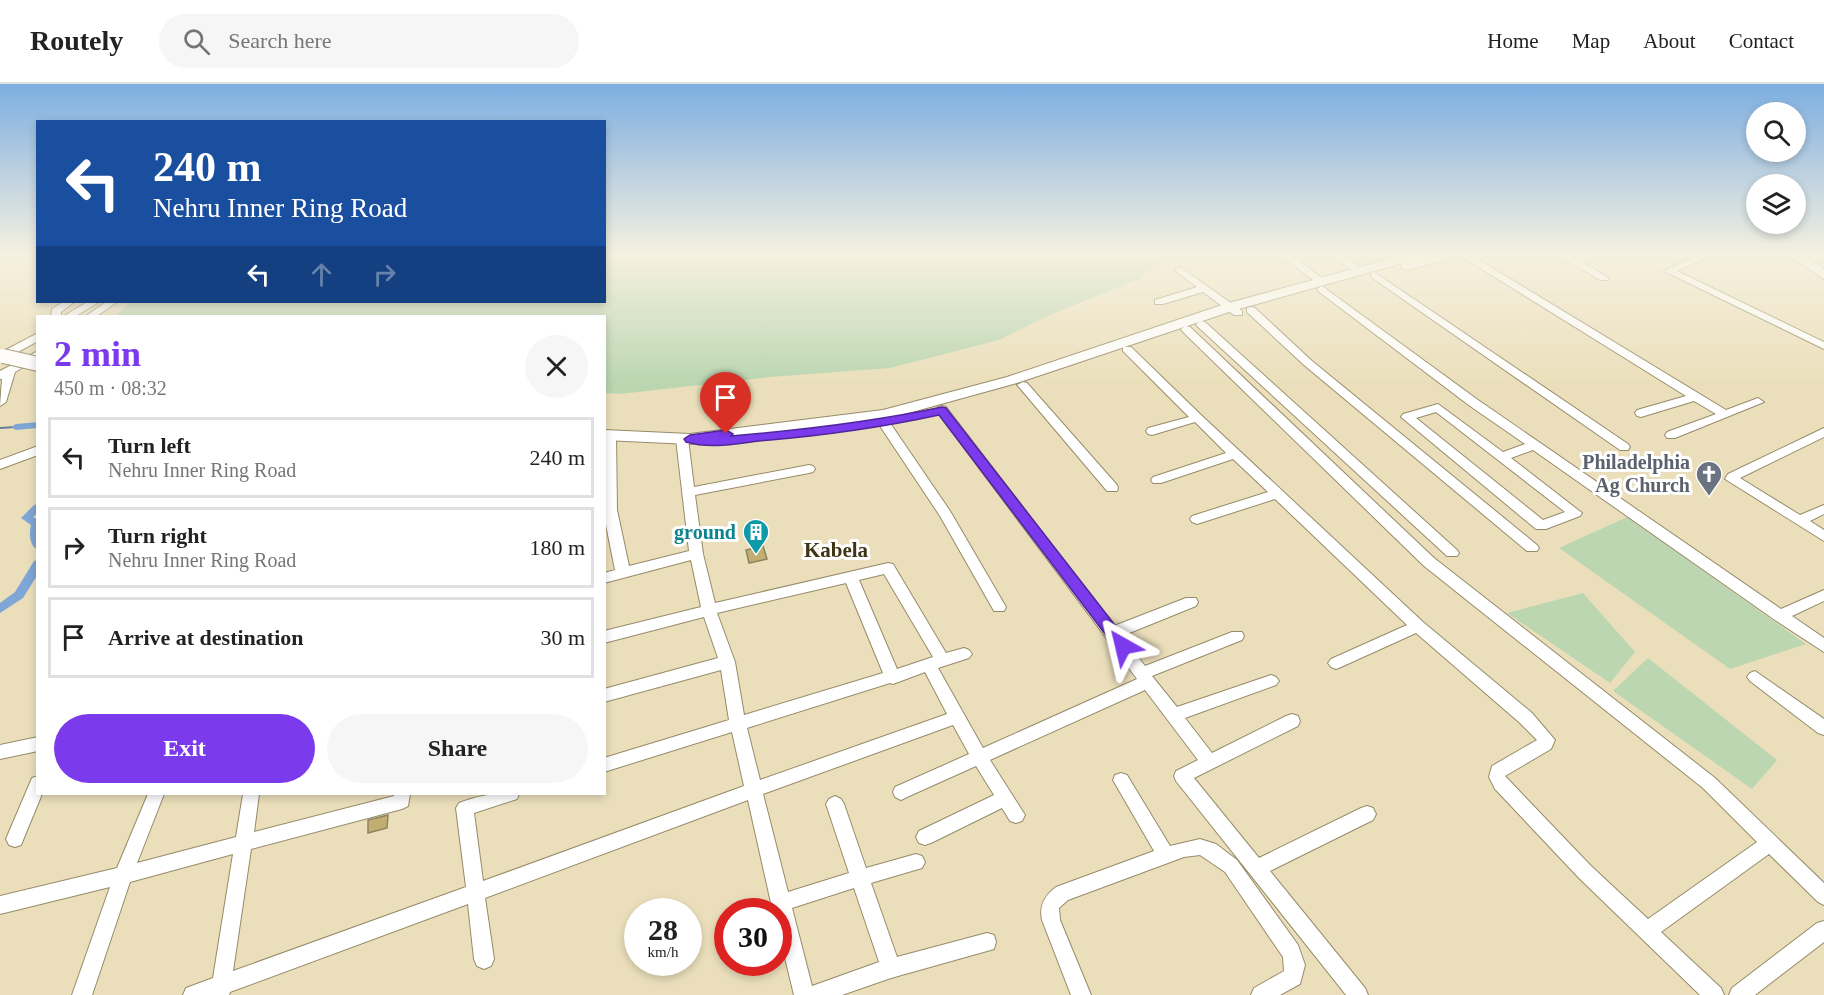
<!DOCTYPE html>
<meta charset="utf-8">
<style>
body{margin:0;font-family:Georgia,serif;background:#f6f6f6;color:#222;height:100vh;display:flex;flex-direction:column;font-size:22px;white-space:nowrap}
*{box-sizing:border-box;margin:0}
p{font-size:20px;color:#767676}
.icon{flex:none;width:33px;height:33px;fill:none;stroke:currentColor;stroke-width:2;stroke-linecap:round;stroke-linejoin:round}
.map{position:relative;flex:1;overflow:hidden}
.side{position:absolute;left:36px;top:231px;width:570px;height:480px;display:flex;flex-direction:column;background:#fff;border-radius:0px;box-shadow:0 3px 9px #0003}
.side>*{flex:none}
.banner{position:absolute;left:36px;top:36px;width:570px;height:183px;border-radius:0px;box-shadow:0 3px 9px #0003;background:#1a4fa0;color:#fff;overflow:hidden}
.controls{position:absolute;left:1746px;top:18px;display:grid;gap:12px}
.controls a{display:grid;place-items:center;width:60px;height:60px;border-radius:50%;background:#fff;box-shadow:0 3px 9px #0003;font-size:30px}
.speed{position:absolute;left:624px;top:814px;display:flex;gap:12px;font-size:30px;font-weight:700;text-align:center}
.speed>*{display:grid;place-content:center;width:78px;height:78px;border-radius:50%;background:#fff;box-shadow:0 3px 9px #0003;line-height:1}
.speed small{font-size:15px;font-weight:400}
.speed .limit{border:9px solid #d22;background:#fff;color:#111}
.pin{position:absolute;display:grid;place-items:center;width:51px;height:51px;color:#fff;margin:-62px -26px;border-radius:50% 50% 50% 0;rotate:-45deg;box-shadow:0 0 6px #0007}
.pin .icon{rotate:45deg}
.me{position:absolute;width:66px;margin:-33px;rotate:323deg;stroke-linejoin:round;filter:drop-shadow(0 0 4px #0008)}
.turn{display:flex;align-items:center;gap:21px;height:126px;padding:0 18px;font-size:27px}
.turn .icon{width:78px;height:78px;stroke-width:2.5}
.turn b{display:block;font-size:42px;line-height:51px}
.lanes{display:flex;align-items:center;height:57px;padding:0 18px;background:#0003;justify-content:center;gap:30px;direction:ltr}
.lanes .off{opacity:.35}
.round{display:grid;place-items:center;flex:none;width:63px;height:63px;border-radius:32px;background:#f6f6f6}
.headline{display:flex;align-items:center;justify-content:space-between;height:102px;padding:0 18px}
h1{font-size:36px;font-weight:700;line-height:45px;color:#7c3aed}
.button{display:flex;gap:12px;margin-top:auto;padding:12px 18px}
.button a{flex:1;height:69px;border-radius:36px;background:#7c3aed;color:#fff;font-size:24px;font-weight:700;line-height:69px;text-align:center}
.button a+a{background:#f6f6f6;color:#222}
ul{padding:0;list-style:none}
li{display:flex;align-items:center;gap:18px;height:81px;margin:0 12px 9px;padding:0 6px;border:3px solid #e0e0e0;border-radius:0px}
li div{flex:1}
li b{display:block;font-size:22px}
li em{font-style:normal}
header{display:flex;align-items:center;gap:36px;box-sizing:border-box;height:84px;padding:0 30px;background:#fff;border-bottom:2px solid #e0e0e0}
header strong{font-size:28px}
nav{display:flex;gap:33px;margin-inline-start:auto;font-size:21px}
.search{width:420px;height:54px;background:#f6f6f6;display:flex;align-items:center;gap:15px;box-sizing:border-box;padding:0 21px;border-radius:33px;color:#767676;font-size:22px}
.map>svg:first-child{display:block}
.green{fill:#bbd6b1}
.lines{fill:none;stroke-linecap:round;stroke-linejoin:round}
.stream{stroke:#647f9c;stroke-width:2}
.canal{fill:#7ea6d6;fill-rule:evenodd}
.building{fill:#c1ae70;stroke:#8e8361;stroke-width:1.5}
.minor-casing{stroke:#968b69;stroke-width:2}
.major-casing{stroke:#968b69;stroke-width:2}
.minor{fill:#fff;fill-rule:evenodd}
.major{fill:#fff;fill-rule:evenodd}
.major-bridge-casing{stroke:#968b69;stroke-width:16;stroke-linecap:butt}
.major-bridge{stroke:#fff;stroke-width:14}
.route{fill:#7c3aed;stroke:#51269a;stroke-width:1.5}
.labels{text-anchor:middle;stroke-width:6;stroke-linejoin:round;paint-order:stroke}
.worship-label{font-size:20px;font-weight:bold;fill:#5b616d;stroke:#fff;text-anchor:end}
.culture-label{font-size:20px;font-weight:bold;fill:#0d838f;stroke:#fff;text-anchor:end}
.neighbourhood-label{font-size:21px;font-weight:bold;fill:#3e3414;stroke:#fff}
</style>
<header>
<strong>Routely</strong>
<div class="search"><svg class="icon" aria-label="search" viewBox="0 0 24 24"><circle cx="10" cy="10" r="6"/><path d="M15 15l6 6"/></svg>Search here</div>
<nav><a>Home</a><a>Map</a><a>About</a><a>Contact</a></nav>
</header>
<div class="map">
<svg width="1824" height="911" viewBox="0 0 1824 911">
<rect width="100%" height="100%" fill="#ebdfbb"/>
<path class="green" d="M605,171H1172L1139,195L1052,230L999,256L890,284L770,293L620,310L605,309L604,232H115L131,218H604Z
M1627,433L1806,560L1730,585L1559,464Z
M1583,509L1635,568L1610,599L1507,529Z
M1648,574L1777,676L1752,705L1613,607Z"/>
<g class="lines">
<path class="stream" d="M0,344L16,343"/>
<path class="canal" d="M38,338V344L16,346L11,343L16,340Z
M38,420V429L33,433L38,436V466C29,462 29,449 31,441L21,434L34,421Z
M38,476V490L23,514L0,529V519L15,508L34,477Z"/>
</g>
<path class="building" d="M763,462L767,475L749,479L746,466Z
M388,731L387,744L368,749V736Z"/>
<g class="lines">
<g class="minor-casing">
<path id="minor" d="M1280,171H1292L1326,197L1321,200L1317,199Z
M1331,171H1343L1364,187L1356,189Z
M1459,171H1471L1726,326L1758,314L1764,318L1675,354H1667L1665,351L1667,348L1716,330L1694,317L1641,333L1637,332L1635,329L1637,326L1686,312Z
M1558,171H1571L1609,194L1608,196H1600Z
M1699,171H1713L1677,187L1824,258V265L1664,187Z
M1180,183L1242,227V231H1234L1203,208L1163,220H1155V216L1197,203L1177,188L1175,186Z
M1374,188L1628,360L1630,363L1628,366H1620L1371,193V189Z
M1322,202L1478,316L1781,525L1824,506V517L1792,532L1824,554V568L1775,536L1533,366L1511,374L1582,429L1580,432L1546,445H1536L1401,333L1403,330L1438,320L1503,368L1525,360L1470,322L1318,207L1317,205ZM1436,328L1565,428L1543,436L1416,334Z
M63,218H74L61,228V232H51L52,225Z
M87,218H99L76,232H64Z
M106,218H117L97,232H86Z
M1251,223L1255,224L1312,277L1537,461L1539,464L1537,467H1527L1304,281L1247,228V224Z
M1201,237L1205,238L1457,466L1459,469L1457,472H1447L1197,242L1196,240Z
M1186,242L1190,243L1434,474L1715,694L1824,799V821L1818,818L1769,770L1661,848L1721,904L1724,911H1700L1579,794L1495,705L1489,693L1492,682L1537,656L1520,639L1416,549L1341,583L1336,585L1331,583L1328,579L1331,575L1407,541L1275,415L1197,440L1192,438L1190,435L1192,432L1268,408L1233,375L1161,399H1153L1151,396L1153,393L1226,369L1195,338L1152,351L1148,350L1146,347L1148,344L1189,333L1123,267V263H1131L1201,331L1423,538L1532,629L1555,656L1551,665L1505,692L1591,782L1648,835L1757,758L1703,704L1424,482L1182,247L1181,245Z
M38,249V257L7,274L0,275V269Z
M38,267V275L15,288L6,318L0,322L2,295H0V287Z
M1023,298L1027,299L1117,401L1118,404L1117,407H1107L1019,303L1017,301Z
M942,322L946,323L1114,542L1186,514H1196L1198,518L1196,522L1122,552L1145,582L1232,548H1242L1244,552L1242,556L1152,592L1177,623L1271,591L1276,593L1279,597L1276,601L1185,634L1212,669L1286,632L1292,630L1298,632L1300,637L1298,642L1194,694L1259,774L1361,724L1367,722L1373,724L1376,730L1373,736L1270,787L1365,904L1368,911H1346L1176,697L1174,692L1176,687L1198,676L1145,606L990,676L1025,731L1022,737L1016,739L1010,737L1002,724L931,759L925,761L919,759L916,753L919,747L994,711L976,682L907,713L901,716L895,713L893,708L895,703L969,670L953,641L763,710L788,808L849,789L826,720L829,715L835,712L841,715L844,720L866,784L916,770L922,772L925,778L922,784L871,799L897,873L987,849L994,851L996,858L994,865L987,867L891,894L842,911H794L778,845V828H774L771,819L748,716L485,814L494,875L491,882L484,885L477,882L474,875L468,820L230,908L229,911H183L186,904L213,894L233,770L130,798L92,911H72L110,803L0,830V812L117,784L148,710H164L137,779L236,753L243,710H259L254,748L394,712V710H410L408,722L402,725L251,765L233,887L466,803L456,724L459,719C479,711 498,708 519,710L517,715L474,729L483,797L744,702L732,648L604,688V674L729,636L721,586L604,618V605L718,574L704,533L604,559V547L701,523L691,476L604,499V489L615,486L604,431V351L610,348L616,352L617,426L629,482L689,467L676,355L678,352H686L688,355L694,403L809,381L813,382L815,385L813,388L809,389L695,411L703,470L715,519L888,479L893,480L946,569L964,564L969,566L972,570L969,574L938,584L983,664L1137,595L938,329L936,326L938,323ZM884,490L933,573L897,585L859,496ZM846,499L883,589L744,631L735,578L717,529ZM925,588L947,630L760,696L747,644L890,599L893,600ZM854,804L879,878L812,902L792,824Z
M884,335L888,336L950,427L1006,523L1004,527H994L940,432L878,339Z
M1824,344V353L1740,394L1800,431L1824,421V430L1810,437L1824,446V457L1725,395L1728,390Z
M38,362V371L0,385V376Z
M1755,587L1824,635V651L1818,649L1750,597L1747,593L1750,589Z
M38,653V667L0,675V661Z
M1121,689L1127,691L1170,762L1200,755L1216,760L1237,776L1298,861L1305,881L1300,900L1280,911H1251L1254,904L1284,887L1283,873L1225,788L1200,771L1184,773L1068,816L1059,824L1060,836L1091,911H1071L1042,836C1039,822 1044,812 1056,803L1154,767L1113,696L1115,691Z
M38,692V710H42L21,761L15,763L9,761L6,755L32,694Z
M1824,837V858L1755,911H1729L1732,904L1817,839Z"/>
</g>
<g class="major-casing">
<path id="major" d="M1404,171H1425L1424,174L1453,171L1452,174L1408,186L1403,185L1401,182L1403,179L1235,226L1017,299L883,336L690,360L604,356V346L690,350L883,326L1007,293L1225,220Z
M1788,171H1803L1824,185V195Z"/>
</g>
<use href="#minor" class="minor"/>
<use href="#major" class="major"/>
<g class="major-bridge-casing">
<path id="major-bridge" d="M3,272L38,280"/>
</g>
<use href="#major-bridge" class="major-bridge"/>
</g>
<linearGradient id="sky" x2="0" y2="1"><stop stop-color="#7daee1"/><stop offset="0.57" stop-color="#f6f1e0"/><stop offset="1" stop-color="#f6f1e0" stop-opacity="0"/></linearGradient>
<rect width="1824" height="299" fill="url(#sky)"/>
<path class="route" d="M942,323L946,324L1128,558L1130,562L1128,567H1118L939,331C879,344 820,352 759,357C734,360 710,365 686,358L684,355L690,351L726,346L733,350L731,352C802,346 872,338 942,323Z"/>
<defs>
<g id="church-pin" transform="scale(1.35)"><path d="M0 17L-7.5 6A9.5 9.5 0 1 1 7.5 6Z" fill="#6b7280" stroke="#fff"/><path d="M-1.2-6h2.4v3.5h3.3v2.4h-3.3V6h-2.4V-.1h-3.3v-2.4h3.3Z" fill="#fff"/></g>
<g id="building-pin" transform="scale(1.35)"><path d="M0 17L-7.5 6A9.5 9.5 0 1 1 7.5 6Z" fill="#0f9aa8" stroke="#fff"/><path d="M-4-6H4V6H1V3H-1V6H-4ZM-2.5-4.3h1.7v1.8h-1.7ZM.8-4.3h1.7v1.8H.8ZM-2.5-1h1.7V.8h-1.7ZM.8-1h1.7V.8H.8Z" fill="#fff"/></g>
</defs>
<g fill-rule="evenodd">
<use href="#church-pin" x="1709" y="390"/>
<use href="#building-pin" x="756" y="448"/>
</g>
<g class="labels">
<g class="worship-label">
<text x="1690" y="385">Philadelphia<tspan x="1690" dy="23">Ag Church</tspan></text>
</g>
<g class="culture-label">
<text x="736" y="455">ground</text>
</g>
<g class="neighbourhood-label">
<text x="836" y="473">Kabela</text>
</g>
</g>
</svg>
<div class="controls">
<a><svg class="icon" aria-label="search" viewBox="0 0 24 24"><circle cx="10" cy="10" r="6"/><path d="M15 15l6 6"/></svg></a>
<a><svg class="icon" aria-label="layers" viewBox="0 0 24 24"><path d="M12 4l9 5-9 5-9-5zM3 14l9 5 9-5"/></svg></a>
</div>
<div class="speed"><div>28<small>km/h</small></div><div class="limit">30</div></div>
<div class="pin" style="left:726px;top:350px;background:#d93025"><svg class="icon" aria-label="arrive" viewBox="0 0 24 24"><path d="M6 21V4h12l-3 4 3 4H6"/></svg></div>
<svg class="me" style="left:1123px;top:562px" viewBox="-20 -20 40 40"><path d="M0-17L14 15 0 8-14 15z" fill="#7c3aed" stroke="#fff" stroke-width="4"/></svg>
<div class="banner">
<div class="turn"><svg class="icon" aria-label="left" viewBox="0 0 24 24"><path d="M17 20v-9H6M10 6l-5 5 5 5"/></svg><div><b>240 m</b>Nehru Inner Ring Road</div></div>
<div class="lanes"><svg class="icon" aria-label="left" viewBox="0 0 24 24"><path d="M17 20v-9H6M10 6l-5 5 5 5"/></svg><svg class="icon off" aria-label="ahead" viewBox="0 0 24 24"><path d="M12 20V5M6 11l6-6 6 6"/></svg><svg class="icon off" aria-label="right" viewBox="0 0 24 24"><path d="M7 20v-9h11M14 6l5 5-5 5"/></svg></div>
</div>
<section class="side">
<div class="headline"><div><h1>2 min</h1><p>450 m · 08:32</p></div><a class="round"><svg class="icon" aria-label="close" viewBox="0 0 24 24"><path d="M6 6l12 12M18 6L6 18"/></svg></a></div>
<ul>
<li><svg class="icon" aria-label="left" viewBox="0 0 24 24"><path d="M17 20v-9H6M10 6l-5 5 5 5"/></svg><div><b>Turn left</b><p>Nehru Inner Ring Road</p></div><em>240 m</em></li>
<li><svg class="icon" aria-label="right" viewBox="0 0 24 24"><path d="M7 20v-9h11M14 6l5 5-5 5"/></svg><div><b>Turn right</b><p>Nehru Inner Ring Road</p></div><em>180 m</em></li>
<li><svg class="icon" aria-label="arrive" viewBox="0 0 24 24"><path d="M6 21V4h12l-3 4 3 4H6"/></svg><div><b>Arrive at destination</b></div><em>30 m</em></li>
</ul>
<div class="button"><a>Exit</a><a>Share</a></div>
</section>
</div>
